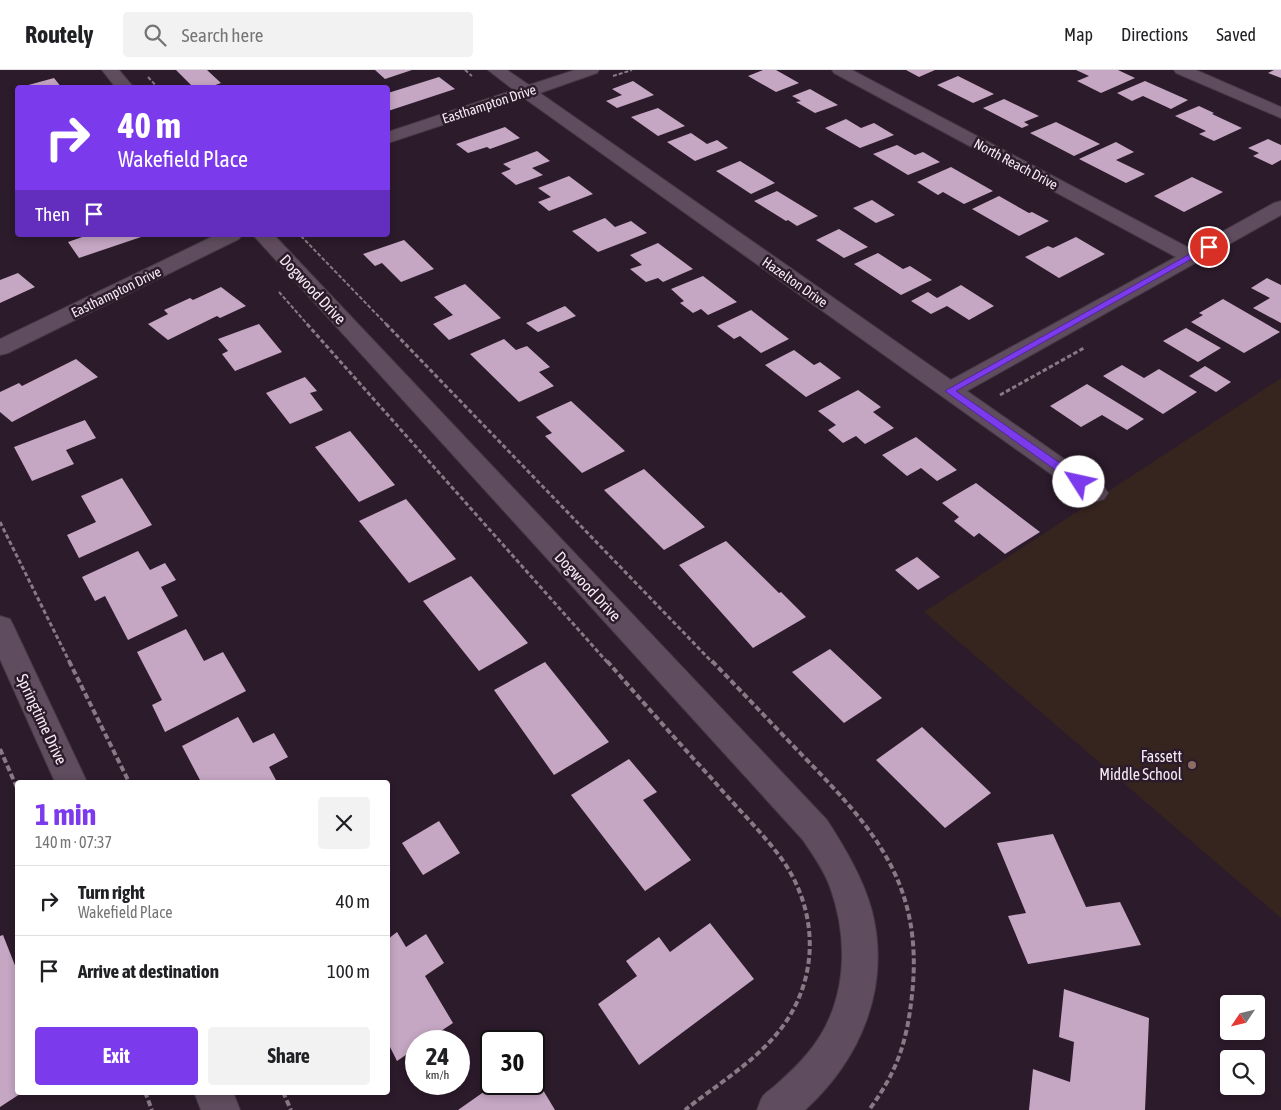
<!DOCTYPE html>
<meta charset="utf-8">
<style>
body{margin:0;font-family:"Asap Condensed",sans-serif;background:#f2f2f2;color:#202124;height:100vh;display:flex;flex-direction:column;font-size:19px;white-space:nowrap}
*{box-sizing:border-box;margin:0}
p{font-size:16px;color:#757577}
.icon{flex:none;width:28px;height:28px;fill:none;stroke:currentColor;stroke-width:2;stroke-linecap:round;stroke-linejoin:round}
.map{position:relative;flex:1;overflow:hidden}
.drawer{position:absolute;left:15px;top:710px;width:375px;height:315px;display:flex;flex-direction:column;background:#fff;border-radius:5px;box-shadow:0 2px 8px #0003}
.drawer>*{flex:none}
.hud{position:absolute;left:15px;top:15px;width:375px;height:152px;border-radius:5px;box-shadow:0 2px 8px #0003;background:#7c3aed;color:#fff;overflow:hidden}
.needle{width:32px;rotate:235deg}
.controls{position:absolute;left:1220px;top:925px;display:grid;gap:10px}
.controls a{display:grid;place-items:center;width:45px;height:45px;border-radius:5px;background:#fff;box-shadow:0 2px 8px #0003;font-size:25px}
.speed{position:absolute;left:405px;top:960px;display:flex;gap:10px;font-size:25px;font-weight:700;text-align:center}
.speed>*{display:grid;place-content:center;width:65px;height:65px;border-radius:50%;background:#fff;box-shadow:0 2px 8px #0003;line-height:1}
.speed small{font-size:12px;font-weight:400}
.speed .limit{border:2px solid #111;border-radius:8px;background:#fff;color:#111}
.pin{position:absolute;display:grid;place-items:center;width:42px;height:42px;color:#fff;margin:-21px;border:2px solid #fff;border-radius:50%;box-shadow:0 1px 5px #0007}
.me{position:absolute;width:55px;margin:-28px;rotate:305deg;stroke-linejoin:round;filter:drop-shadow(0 0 4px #0008)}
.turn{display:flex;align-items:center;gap:18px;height:105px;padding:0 20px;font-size:22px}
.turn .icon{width:65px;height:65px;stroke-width:2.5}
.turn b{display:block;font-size:35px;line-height:42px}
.then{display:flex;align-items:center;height:48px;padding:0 20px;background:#0003;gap:10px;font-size:19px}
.round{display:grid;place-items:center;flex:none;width:52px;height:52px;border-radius:5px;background:#f2f2f2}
.headline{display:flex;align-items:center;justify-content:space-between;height:85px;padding:0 20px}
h1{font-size:30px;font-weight:700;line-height:38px;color:#7c3aed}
.action{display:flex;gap:10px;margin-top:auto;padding:10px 20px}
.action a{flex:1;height:58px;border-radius:5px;background:#7c3aed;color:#fff;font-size:20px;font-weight:700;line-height:58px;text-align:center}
.action a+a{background:#f2f2f2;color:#202124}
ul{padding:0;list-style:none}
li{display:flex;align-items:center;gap:15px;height:70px;padding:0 20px;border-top:1px solid #e0e0e0}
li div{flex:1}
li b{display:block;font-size:19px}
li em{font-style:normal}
header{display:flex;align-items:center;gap:30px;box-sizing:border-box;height:70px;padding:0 25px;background:#fff;border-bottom:1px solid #e0e0e0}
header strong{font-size:24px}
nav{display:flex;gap:28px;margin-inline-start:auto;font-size:18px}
.search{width:350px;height:45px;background:#f2f2f2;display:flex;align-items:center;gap:12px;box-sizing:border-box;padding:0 18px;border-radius:5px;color:#757577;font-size:19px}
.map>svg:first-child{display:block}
.education{fill:#36241e}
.building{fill:#c5a6c3}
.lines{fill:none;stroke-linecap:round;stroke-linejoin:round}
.minor-casing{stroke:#453744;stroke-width:2}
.path-far2{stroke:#877986;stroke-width:2;stroke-dasharray:4 2;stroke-linecap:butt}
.path-far1{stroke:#877986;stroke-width:3;stroke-dasharray:4.5 2.5;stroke-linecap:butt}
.path{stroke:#877986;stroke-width:4;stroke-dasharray:6 3;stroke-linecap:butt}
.minor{fill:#5f4c5e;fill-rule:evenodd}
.route{fill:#7c3aed;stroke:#51269a}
.education-dot{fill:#8d6e63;stroke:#2c1b2b;stroke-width:2}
.labels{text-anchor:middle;stroke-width:5;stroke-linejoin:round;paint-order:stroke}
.far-street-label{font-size:14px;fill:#f5eaf4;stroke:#2c1b2b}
.street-label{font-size:16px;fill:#f5eaf4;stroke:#2c1b2b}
.poi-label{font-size:16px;fill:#f5eaf4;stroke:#2c1b2b;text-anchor:end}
</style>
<header>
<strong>Routely</strong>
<div class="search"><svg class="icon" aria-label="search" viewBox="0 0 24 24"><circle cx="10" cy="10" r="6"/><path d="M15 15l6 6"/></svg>Search here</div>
<nav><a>Map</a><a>Directions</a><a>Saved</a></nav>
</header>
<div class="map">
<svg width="1281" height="1040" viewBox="0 0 1281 1040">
<rect width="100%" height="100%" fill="#2c1b2b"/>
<path class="education" d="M1281,308V848L924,542Z"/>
<path class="building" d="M176,0H207L221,13L207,18H194Z
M375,0H412L385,9Z
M763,0H776L799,13L776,22L748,6Z
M906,0H935L919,7Z
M1076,0H1118L1135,8L1101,23L1077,11L1089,6Z
M1274,0H1281V8L1268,3Z
M958,6L994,24L973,33L937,15Z
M439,7L455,19L388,41V23Z
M54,8L62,18H21V17Z
M633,11L654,25L617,38L606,31L622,25L612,19Z
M1145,11L1188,30L1171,39L1143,26L1132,31L1117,23Z
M810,19L838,35L815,43L796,32L801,31L792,26Z
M1004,29L1039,46L1024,52L1029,55L1022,58L983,38Z
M1199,36L1214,43L1212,44L1242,58L1214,71L1199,64L1206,61L1175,46Z
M658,38L685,56L658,66L631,47Z
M846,49L861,58L874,53L894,65L860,78L825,58Z
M1056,52L1100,74L1074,86L1030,63Z
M505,57L520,68L490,79L487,77L468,83L456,74Z
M691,63L707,74L717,70L728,78L695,91L667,72Z
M1268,69L1281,75V90L1272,95L1253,86L1259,83L1248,78Z
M1116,72L1134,82L1116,90L1145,104L1126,113L1079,89Z
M897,75L915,85L923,82L940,92L908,105L873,84Z
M537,81L550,91L532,98L543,105L516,115L501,103L511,99L503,94Z
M740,91L775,113L751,124L716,101Z
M951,97L993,121L964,134L943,122L938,125L917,112Z
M569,106L593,124L549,141L538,132L551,127L538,118Z
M1192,107L1223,122L1184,142L1154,126Z
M777,121L818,146L797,156L788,150L786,151L754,131Z
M999,126L1029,143L1032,142L1049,151L1019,166L972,139Z
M872,130L895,145L876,153L853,138Z
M605,148L615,157L631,151L647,163L598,182L572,161Z
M839,159L868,177L844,188L816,170Z
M88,165H147L79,188L68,172Z
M1076,167L1105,184L1059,208L1025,187L1048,176L1053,178Z
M404,170L434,199L401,212L382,193L375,196L363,184Z
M658,173L693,199L663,212L658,208L646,212L630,199L642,195L630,185Z
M878,183L903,199L910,196L932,210L901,225L854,194Z
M18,203L35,217L0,233V210Z
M703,206L737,232L708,245L701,239L693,243L680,233L684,231L671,219Z
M1267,208L1281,215V253L1253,238L1270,228L1251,218Z
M465,214L501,248L449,270L433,254L453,245L434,227Z
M961,215L994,236L969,250L947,236L931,244L911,231L928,222L937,228Z
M221,217L246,236L220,248L217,246L168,270L148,254L168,244L164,240L190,228L193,230Z
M1223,229L1280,262L1244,283L1191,252L1203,245L1199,243Z
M565,236L576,246L538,262L526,253Z
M751,240L789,269L761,283L740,266L734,269L717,256Z
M259,254L282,282L235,301L222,284L228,281L218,269Z
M1186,258L1221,278L1198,292L1163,271Z
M504,269L516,280L527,276L550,297L539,302L554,316L519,332L470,284Z
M794,280L814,295L820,292L841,308L806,327L765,295Z
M76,289L98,307L12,352L0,342V322L19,313L22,316Z
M1122,295L1144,308L1159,299L1197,322L1163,344L1103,306Z
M1205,296L1231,312L1216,322L1189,306Z
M305,307L317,321L310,323L323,340L290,354L266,323Z
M1087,314L1144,349L1127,360L1102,345L1081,357L1050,336Z
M858,320L881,337L873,342L894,358L865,374L856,366L843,373L828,360L836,355L818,341Z
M571,331L625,381L582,403L545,366L552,363L536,347Z
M85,350L96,368L66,380L74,394L32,411L14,377Z
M350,361L395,415L359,432L315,377Z
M916,367L957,400L937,411L921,398L907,406L882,385Z
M644,399L705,457L664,480L604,420Z
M122,408L152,455L79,488L67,465L96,452L81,426Z
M976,413L1040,462L1005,484L979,463L974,467L954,451L959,447L942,433Z
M406,429L456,489L409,513L359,451Z
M726,471L779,523L781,522L806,547L753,578L679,495Z
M138,481L150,500L165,493L176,510L161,517L178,546L128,570L105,526L95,531L82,507Z
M917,487L940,507L918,520L895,500Z
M471,506L528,573L479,601L423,531Z
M186,559L204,591L223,582L246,621L165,662L152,635L162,630L137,582Z
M830,579L882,628L844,653L792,602Z
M545,592L609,672L554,705L494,620Z
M238,647L253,673L274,663L288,687L269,697L277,712H201L182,676Z
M922,657L991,723L945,758L876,690Z
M629,689L657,722L643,730L691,790L645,821L571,725Z
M439,751L460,783L423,805L402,773Z
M1053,764L1086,837L1120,832L1141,875L1028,894L1008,846L1026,843L997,773Z
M710,853L754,909L639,995L598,934L637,906L626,891L659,867L670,882Z
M397,862L406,877L426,864L444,893L425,906L453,953L426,971H416V978L397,991L388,973V869Z
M3,865L18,903V1022H23L0,1037V866Z
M1064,919L1149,948L1145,1040H1029L1033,999L1070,1012L1074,972L1059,967Z
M534,1005L555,1040H458L495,1014H534Z"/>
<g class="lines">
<g class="minor-casing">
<path id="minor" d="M102,0H119L134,18H116Z
M488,0H507L529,15L575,0H599L597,3L540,23L951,310L1176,187L834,3L832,0H852L1191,179L1274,133L1281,131V145L967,321L1104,417L1108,423L1104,429L1095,432L1086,429L524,28L388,73V62L514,20Z
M1174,0H1196L1281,37V48L1176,3Z
M216,165H242L239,169L8,283L0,285V269Z
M253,165H274L827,750C845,778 863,808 872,841C891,917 861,989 805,1040H757C759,1036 760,1030 763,1026C767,1021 773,1018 777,1014C788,1004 798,995 807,984C847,937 850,873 830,817C824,800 813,785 803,770Z
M0,546L10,549L14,557L87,712H55L0,589Z
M194,1022H233L240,1040H201Z"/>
</g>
<path class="path-far2" d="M465,0L472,6
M613,6L632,0
M148,7L158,18
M301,166L387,255
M279,222L308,255"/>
<path class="path-far1" d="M307,254L608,593
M386,254L713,593
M1000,325L1084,278
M0,452L70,593"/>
<path class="path" d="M69,591L129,712
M607,591C642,631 677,671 713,710C734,735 758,758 778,784C815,832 821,895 789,947C765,986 720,1012 685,1040
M712,591C743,623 773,655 804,687C875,760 924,815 912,925C907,972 897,1002 869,1040
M0,679L18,720
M145,1022L152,1040
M283,1022L291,1040"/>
<use href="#minor" class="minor"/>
</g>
<path class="route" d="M1206,175L1213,177L956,321L1083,409L1084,412L1083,414H1075L945,321Z"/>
<circle class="education-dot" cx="1192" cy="695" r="5"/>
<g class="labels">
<g class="far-street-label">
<text transform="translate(489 34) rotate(-18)" y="5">Easthampton Drive</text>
<text transform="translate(1016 94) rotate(28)" y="5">North Reach Drive</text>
<text transform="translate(795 212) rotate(35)" y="5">Hazelton Drive</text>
<text transform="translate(116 222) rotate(-26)" y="5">Easthampton Drive</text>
</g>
<g class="street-label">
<text transform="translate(313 219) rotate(47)" y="6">Dogwood Drive</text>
<text transform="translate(588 516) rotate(47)" y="6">Dogwood Drive</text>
<text transform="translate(42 649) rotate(65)" y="6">Springtime Drive</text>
</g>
<g class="poi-label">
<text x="1182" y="692">Fassett<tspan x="1182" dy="18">Middle School</tspan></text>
</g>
</g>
</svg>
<div class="controls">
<a><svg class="needle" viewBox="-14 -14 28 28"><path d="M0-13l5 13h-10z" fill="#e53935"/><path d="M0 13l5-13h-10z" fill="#757577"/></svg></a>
<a><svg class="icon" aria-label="search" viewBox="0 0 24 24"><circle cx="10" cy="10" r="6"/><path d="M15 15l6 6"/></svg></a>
</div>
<div class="speed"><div>24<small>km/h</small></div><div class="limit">30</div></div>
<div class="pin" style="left:1209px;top:177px;background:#d93025"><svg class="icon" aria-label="arrive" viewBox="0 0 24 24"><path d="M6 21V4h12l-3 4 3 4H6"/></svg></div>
<svg class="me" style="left:1079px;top:412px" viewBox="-20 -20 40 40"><circle r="19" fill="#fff"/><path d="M0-13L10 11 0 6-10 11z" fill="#7c3aed"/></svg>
<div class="hud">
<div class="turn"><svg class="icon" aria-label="right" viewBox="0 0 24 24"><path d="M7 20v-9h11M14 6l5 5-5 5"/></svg><div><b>40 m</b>Wakefield Place</div></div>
<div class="then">Then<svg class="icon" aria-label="arrive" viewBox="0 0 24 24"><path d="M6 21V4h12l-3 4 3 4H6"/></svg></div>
</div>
<section class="drawer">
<div class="headline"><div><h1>1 min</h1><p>140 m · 07:37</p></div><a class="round"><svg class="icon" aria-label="close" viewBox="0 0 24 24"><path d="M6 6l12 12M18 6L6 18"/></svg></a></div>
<ul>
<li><svg class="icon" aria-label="right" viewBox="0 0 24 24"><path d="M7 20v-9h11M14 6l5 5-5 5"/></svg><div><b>Turn right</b><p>Wakefield Place</p></div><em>40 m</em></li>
<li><svg class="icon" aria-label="arrive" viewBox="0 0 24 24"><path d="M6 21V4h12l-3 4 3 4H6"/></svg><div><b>Arrive at destination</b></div><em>100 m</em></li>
</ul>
<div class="action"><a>Exit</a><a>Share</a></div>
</section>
</div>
